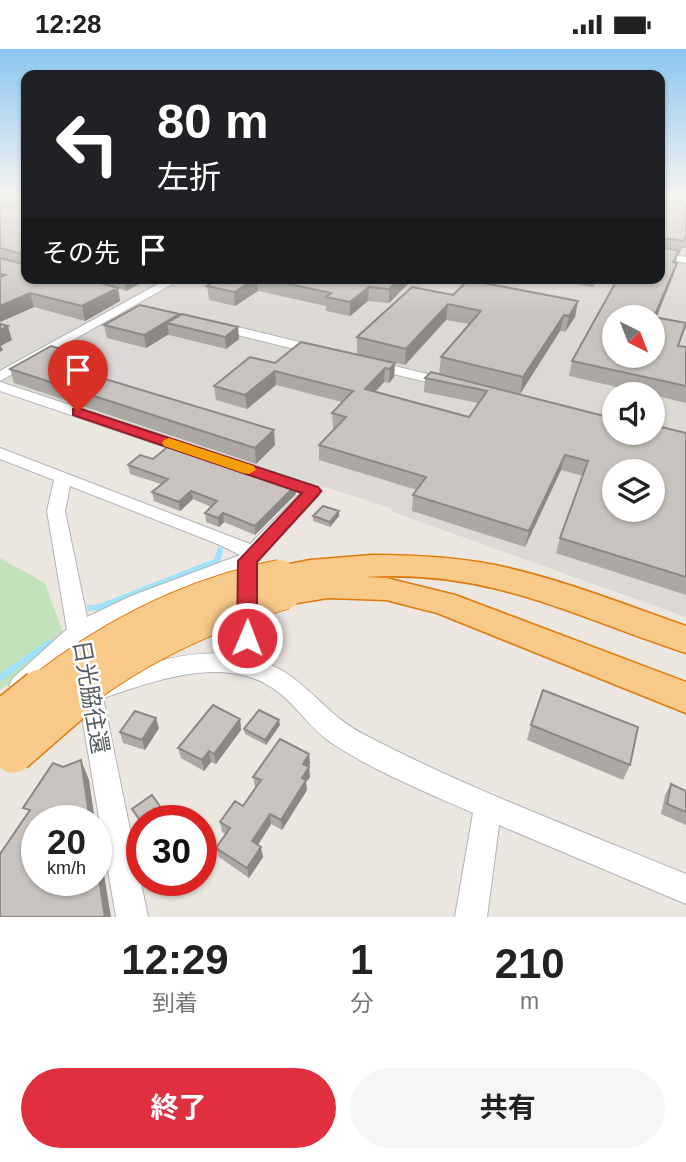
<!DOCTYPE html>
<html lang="ja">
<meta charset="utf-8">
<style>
body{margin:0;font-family:Arial,"Noto Sans JP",sans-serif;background:#f6f6f6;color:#222;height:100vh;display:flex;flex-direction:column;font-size:26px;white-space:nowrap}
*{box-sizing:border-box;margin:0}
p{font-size:23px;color:#767676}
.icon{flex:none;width:38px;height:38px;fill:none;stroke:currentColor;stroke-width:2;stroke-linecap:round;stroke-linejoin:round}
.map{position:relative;height:868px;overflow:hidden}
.details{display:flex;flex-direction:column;background:#fff;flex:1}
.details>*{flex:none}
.guide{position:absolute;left:21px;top:21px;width:644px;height:214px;border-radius:14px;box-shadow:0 2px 5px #0004;background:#202124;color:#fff;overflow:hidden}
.needle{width:46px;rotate:138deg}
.tools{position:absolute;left:602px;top:256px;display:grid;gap:14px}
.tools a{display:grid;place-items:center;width:63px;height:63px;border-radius:50%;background:#fff;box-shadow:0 2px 5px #0004;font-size:35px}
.speed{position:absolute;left:21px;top:756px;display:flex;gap:14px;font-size:35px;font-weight:700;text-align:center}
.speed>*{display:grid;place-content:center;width:91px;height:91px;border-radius:50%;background:#fff;box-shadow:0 2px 5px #0004;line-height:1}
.speed small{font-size:18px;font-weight:400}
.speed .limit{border:10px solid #d22;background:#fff;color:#111}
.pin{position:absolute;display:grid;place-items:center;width:60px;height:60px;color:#fff;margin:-72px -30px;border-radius:50% 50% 50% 0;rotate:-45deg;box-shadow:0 0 7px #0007}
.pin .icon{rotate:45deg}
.me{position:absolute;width:77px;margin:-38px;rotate:1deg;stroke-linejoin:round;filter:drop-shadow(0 0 5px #0008)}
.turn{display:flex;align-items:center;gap:24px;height:147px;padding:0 21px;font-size:32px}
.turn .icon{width:91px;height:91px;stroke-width:2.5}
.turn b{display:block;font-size:49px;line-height:60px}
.then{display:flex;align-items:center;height:66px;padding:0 21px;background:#0003;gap:14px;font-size:26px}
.eta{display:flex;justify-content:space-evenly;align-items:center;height:119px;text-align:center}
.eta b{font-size:42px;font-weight:700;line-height:49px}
.primary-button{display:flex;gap:14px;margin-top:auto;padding:14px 21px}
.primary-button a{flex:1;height:80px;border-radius:42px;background:#e0303f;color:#fff;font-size:28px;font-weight:700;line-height:80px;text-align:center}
.primary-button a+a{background:#f6f6f6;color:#222}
.status{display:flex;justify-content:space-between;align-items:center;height:49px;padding:0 35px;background:#fff;direction:ltr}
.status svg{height:19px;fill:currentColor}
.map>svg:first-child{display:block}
.industrial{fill:#dcd8d4;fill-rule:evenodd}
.green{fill:#c2e2bc}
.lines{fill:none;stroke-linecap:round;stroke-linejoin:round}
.stream{stroke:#9fe2fb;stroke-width:6}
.minor-casing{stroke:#b0b4b7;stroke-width:2}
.highway-casing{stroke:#e07a0a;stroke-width:3}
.minor{fill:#fff;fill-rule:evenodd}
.highway{fill:#f8ca8a;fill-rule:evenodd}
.highway-bridge-far1-casing{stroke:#e07a0a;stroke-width:34;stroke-linecap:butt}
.highway-bridge-casing{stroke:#e07a0a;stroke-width:44;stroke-linecap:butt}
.highway-bridge-far1{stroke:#f8ca8a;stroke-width:32}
.highway-bridge{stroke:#f8ca8a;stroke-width:41}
.wall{fill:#aca8a3}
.shaded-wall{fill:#8c8885}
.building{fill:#c8c3be;stroke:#8c8885;stroke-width:2;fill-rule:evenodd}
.route{fill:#e0303f;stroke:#921f29;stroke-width:2}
.slow{fill:#f59e0b}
.labels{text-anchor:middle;stroke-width:5;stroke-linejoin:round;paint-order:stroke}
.near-street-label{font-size:23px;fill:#585d60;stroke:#fff}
</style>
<div class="status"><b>12:28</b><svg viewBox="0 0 49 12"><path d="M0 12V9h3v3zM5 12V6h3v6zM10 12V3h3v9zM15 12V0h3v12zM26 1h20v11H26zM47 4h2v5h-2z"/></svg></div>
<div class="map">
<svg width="686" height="868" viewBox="0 0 686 868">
<rect width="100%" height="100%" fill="#ebe6df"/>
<path class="industrial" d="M0,147L26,229H660V147H686V568L393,463L391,459L0,334ZM614,268H653V306H614ZM614,345H653V383H614ZM614,422H653V460H614Z"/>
<path class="green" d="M0,509L45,534L66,592L0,641Z"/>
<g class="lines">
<path class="stream" d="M90,559L100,558L217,512L220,501
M0,629L49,594"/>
<g class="minor-casing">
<path id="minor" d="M660,203L686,208V214L660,209Z
M169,229H183L0,332V322Z
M217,273L324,299L326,302L319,306L213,280V274Z
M373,312L453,331L455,334L448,338L368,319V313Z
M0,333L319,438L322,442L319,446L257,512L258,589L250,609C303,621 319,662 363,685C468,740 577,780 686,825V855L499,776L487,868H455L473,764C426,743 376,723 333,695C310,680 296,655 274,640C225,605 154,632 103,649L148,868H116L71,603L29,643L21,646L13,643L9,636L13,629L67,580L47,462L54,431L0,410V399L250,495L301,444L0,342ZM70,437L220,496L240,506L131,547L87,568L65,462ZM237,524L236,589L229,605C185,601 140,617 99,630L90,586L147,559Z"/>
</g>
<g class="highway-casing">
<path id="highway" d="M372,506C413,506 455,508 495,516C561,530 623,555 686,577V604C572,567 491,520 365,528L386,529L455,546L686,633V664L437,564L386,551L328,549L285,556L274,552L269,544L274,536L269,535L265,527L269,519L310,511Z"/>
</g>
<use href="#minor" class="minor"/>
<use href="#highway" class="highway"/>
<g class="highway-bridge-far1-casing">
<path id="highway-bridge-far1" d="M39,642C111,585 190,545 280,527
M82,642C144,596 210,565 285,544"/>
</g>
<g class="highway-bridge-casing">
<path id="highway-bridge" d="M0,674L41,641
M13,703L84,641"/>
</g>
<use href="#highway-bridge-far1" class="highway-bridge-far1"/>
<use href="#highway-bridge" class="highway-bridge"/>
</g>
<path class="wall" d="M0,147H26V229H150L126,242L118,239L120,252L85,272L34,258L0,273Z
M673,147H686V199H682L680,204H678L673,227L656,268L678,297L686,298V354L653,346V345H647L569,327L572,312L660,229V152L671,154Z
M220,229H414L389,254L368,252L350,267L326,262V257L258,242L235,257L209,251L207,237Z
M561,229H598L593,238L560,232Z
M453,246L578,252L575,268L565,283L560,282L520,345L439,325L441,308L469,275L446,271L405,316L357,305V288Z
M179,265V267L238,278L239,290L226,300L169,286V285L146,299L107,289L104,276Z
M71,303L75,317L70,320L274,381L275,396L256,415L14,334L10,320Z
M275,314H395L394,328L389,334L384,333L375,343L469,368L478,354L424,343L425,329L686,384V546L556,504L560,489L583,427L561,421L525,498L412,462L413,446L417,441L319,411V396L335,379H333L332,364L342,353L276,336L247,360L216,351L214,337Z
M153,410L296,445L255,486L224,473L219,478L206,473L205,464L211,458L193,450L180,462L154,452L152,443L161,435L130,425L128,416Z
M313,467H339L330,478L313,472Z
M240,670L241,681L216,715L211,713L204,722L181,709L178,699Z
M280,676L266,696L245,685L244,680Z
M531,676L630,716L623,731L527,691Z
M159,679L145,701L123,694L120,683Z
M309,705L310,715L309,717L310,728L306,733L307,741L282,781L271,775L258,796L263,808L249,829L219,808L216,799L226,785L222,783L220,773L243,757L256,738H255L253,728Z
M671,735L686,742V776L661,765L665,746Z"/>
<path class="shaded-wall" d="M10,147H23L25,154L0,163V150Z
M677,214L673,227L653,277L654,268Z
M124,229H150L126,242Z
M256,229H257L258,242L235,257L234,243Z
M401,229H414L389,254V240Z
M369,238L368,252L350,267V253Z
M118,239L120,252L85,272L82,257Z
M30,244L34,258L0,273V257Z
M578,252L575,268L565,283L569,267Z
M448,255L446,271L405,316L406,300Z
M179,265L181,277L167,274L169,285L146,299L144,286Z
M564,266L560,282L520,345L523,328Z
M8,277L12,291L1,297L3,301L0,303V281Z
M238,278L239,290L226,300L225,288Z
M71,303L75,317L55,328L52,314Z
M395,314L394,328L389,334L390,320Z
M385,319L384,333L365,354V340Z
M275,322L276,336L247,360L245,346Z
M274,381L275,396L256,415L255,399Z
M565,406L561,421L525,498L529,482Z
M296,436V445L255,486V477Z
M191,442L193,450L180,462L179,453Z
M339,462V467L330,478V473Z
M223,464L224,473L219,478L218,469Z
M156,669L159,679L145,701L142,691Z
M240,670L241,681L216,715L214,705Z
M279,671L280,676L266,696L265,691Z
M209,702L211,713L204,722L202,711Z
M309,705L310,715L304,725L303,715Z
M81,711L89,731L95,772H90Z
M309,718L310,728L306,733L307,741L282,781L281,771L302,729Z
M164,763L166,768L161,772H153Z
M270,765L271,775L254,802L252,792Z
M96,777L111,868H105L96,811Z
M261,798L263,808L249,829L247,819Z"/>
<path class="building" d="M0,147H10L0,150Z
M25,147H26V229H84L118,239L82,257L30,244L0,257V228L5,226L0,225V209L22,215L25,213L23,205L0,199V161L24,153Z
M660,152L686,156V187L683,192L662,189L661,198L679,202L673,213L677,214L654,268L686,274L678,297L686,298V337L572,312L618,229H660ZM614,268H653V306H614Z
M220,229H256L234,243L207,237Z
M261,229H401L389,240L369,238L350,253L326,248L331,244Z
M468,231L578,252L569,267L564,266L523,328L441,308L481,262L448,255L406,300L357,288L412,238L453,246Z
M140,256L179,265L144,286L104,276Z
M182,265L238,278L225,288L167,274Z
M0,275L8,277L0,281Z
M301,293L395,314L390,320L385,319L365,340L469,368L487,342L425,329L431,323L604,367L614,368V383H653V376L686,384V528L560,489L588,412L565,406L529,482L413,446L426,428L319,396L346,368L332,364L353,342L275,322L245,346L214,337L250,308L275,314ZM614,422H653V460H614Z
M51,297L71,303L52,314L274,381L255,399L10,320Z
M171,395L296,436L255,477L223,464L218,469L205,464L217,452L191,442L179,453L152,443L168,430L128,416L140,406L153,410Z
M323,457L339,462L330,473L313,467Z
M543,641L638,678L630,716L531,676Z
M213,656L240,670L214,705L209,702L202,711L178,699Z
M259,661L279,671L265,691L244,680Z
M135,662L156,669L142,691L120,683Z
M280,690L309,705L303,715L309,718L302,729L306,731L281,771L270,765L252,792L261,798L247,819L216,799L230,779L220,773L235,752L243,757L261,731L253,728Z
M81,711L90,772H37V831H96V811L105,868H0V805L30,761L23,759L53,714L63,718Z
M671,735L686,742V763L667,755Z
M152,746L164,763L153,772H142V774L132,760Z"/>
<linearGradient id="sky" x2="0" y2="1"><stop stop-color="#8bc6f0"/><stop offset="0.55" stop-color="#f6f4f1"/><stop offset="1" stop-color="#f6f4f1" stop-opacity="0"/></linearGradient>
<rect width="686" height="268" fill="url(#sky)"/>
<path class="route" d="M78,359L318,438L321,442L318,446L257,513V589L254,595L247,597L240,595L237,589L238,512L302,444L73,366V360Z"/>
<path class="slow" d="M169,389L254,417L256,421L249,425L243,424L164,397L162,394L164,391Z"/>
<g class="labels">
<g class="near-street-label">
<text transform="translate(91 648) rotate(80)" y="8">日光脇往還</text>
</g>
</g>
</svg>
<div class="tools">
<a><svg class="needle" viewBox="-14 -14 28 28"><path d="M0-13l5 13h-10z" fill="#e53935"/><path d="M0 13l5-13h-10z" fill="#767676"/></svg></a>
<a><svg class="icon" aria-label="sound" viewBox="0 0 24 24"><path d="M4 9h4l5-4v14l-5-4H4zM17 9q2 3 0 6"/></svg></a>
<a><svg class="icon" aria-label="layers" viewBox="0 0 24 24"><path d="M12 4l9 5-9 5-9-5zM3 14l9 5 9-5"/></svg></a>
</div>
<div class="speed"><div>20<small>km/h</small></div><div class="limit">30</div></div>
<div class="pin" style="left:78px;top:363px;background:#d93025"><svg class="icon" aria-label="arrive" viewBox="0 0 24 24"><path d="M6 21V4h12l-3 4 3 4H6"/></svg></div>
<svg class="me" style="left:247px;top:589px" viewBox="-20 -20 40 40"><circle r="17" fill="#e0303f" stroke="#fff" stroke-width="3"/><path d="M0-11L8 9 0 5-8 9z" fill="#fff"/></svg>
<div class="guide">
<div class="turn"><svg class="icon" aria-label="left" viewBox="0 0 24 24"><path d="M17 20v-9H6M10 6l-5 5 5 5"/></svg><div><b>80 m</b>左折</div></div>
<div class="then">その先<svg class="icon" aria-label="arrive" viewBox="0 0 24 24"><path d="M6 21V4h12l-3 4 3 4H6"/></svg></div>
</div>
</div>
<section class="details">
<div class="eta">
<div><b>12:29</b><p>到着</p></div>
<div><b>1</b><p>分</p></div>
<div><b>210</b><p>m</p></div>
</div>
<div class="primary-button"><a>終了</a><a>共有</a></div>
</section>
